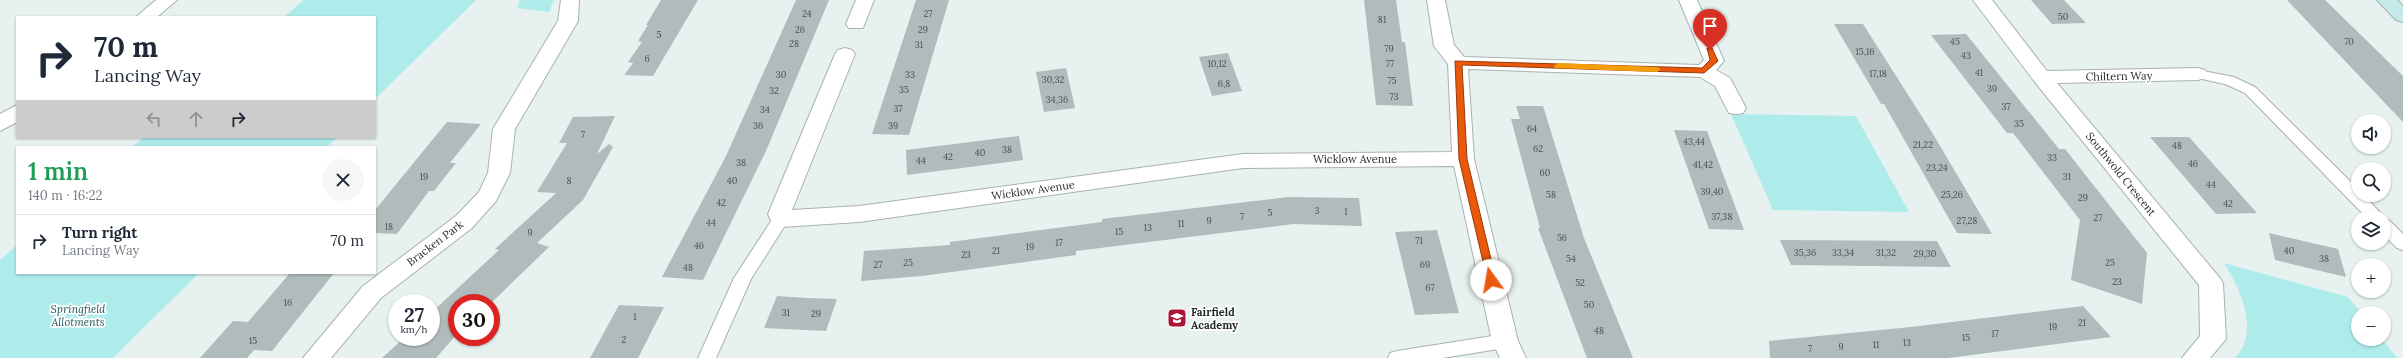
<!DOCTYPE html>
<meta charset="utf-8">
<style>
body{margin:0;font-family:Lora,serif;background:#f6f6f7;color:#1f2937;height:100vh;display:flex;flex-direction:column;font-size:15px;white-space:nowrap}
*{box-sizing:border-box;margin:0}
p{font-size:13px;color:#747a83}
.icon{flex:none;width:22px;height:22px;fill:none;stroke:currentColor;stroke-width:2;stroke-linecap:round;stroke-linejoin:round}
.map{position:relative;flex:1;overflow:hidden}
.drawer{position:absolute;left:16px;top:146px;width:360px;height:128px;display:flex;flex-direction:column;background:#fff;border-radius:0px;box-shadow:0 1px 3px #0004}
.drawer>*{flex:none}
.top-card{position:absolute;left:16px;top:16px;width:360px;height:122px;border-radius:0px;box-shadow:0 1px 3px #0004;background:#fff;color:#1f2937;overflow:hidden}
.fabs{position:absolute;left:2351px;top:114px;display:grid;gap:8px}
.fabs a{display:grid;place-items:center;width:40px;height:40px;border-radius:50%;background:#fff;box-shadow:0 1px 3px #0004;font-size:20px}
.speed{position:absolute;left:388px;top:294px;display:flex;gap:8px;font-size:20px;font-weight:700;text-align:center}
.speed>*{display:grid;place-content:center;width:52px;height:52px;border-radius:50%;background:#fff;box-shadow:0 1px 3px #0004;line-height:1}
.speed small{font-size:10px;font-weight:400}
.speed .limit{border:6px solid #d22;background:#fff;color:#111}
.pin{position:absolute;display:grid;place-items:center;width:34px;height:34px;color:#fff;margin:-41px -17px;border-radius:50% 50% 50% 0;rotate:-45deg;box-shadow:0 0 4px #0007}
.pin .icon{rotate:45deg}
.me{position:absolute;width:44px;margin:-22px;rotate:347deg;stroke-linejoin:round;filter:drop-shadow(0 0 3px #0008)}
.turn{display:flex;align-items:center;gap:14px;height:84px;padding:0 12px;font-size:18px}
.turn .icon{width:52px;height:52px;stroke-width:2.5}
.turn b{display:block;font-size:28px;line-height:34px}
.lanes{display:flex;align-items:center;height:38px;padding:0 12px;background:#0003;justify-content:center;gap:20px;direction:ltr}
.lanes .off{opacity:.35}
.round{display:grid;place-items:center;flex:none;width:42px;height:42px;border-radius:21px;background:#f6f6f7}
.overview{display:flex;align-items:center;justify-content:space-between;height:68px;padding:0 12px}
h1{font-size:24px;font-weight:600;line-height:30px;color:#1e9e55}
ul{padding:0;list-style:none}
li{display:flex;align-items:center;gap:12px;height:52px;padding:0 12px;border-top:1px solid #e0e1e3}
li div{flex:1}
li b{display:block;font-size:15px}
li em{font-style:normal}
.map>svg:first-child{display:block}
.green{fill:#aeecec}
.building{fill:#b0bbbb}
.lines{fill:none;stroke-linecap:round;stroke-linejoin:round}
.lane-casing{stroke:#a8b2b2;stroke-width:2}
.street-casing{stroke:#a8b2b2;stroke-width:2}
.secondary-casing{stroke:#a8b2b2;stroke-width:2}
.lane{fill:#fff;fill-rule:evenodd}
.street{fill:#fff;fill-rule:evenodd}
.secondary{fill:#c5e9e9;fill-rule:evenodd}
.route{fill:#ea580c;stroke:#983908}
.slow{fill:#f59e0b}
.labels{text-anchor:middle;stroke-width:3.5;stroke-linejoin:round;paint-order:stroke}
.number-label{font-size:9px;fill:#494f4f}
.street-label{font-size:11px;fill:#272b2b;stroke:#fff}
.park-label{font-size:11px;font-style:italic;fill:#1e5657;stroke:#fff}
.poi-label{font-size:11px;font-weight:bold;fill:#272b2b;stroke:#fff;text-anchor:start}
</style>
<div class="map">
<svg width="2403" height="358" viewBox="0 0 2403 358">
<rect width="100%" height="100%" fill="#e6f1f0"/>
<path class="green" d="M304,0H476L375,99V17H284Z
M520,0H554L549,12L517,8Z
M1731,114L1856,116L1909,212L1773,210Z
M144,137H337L327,147H132Z
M17,245V273H199L113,358H0V260Z
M2224,263L2348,297L2361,313H2358V339H2382L2397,358H2235C2260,331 2241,290 2224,263Z"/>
<path class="building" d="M661,0H698L653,76L624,75L633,63L628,62L642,42L638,41L648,25H646Z
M796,0H829L766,151L703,280L662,277L726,156Z
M916,0H949L909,135L872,134Z
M1364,0H1396L1402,42H1405L1413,106L1376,105Z
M2031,0H2064L2086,23L2052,24Z
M2287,0H2325L2403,76V122Z
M1834,24H1863L1933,134L1992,234L1957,233L1884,104H1881Z
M1966,34L2059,149H2065L2147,253L2142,304L2071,280L2080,220L2013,133H2007L1931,35Z
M1228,53L1242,91L1212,96L1199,57Z
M1066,68L1075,108L1044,112L1036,72Z
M1516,106H1543L1584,238L1633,358H1587L1538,228H1540L1511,119H1520Z
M615,116L597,154L609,144L613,147L583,200L537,243L549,247L491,303H457V334L436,358H382L405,337H431V313L499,250L495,249L556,193L537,192L567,143H559L573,117Z
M447,122L481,124L450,163H456L434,191H429L397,234L375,233V210Z
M1674,130L1707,131L1744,230L1709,229Z
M1019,136L1023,160L907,175L906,150Z
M2150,137H2189L2257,213L2216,214Z
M1288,197L1359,198L1362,226L1294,224L1076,251V255L922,276L861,281L864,251L950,245V242L1102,222V219Z
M1437,230L1459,313L1415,315L1395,232Z
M2269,233L2338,249L2346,277L2275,260Z
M1780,240L1937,241L1951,267L1791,265Z
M290,273H334L272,351L254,350L247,358H200L233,321L248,322Z
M777,296L807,298L837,299L826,331L764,328Z
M619,305L664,307L638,358H590Z
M2083,306L2111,337L1948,358H1770L1769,341L1911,327Z"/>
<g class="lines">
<g class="lane-casing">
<path id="lane" d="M2198,70L2234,77L2255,87L2358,189V195H2364L2384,217H2366L2245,93L2225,84L2193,77L2191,74L2193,71Z
M781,213L787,215L789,219L751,279L716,358H698L734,278L775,215Z
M2384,219L2390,221L2403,234V250L2397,248L2384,235Z
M1505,334L1511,336L1514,341L1511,346L1505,348L1442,358H1388L1390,353L1397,351Z"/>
</g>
<g class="street-casing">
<path id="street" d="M156,0H177L157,17H136Z
M561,0H579L578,21L515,129L510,173L496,201L472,228L381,298L331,358H303L363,286L456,216L479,192L488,173L493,129L558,21Z
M856,0H874L863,28H849L846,24Z
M1427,0H1445L1454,45L1464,57L1699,65L1704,60L1679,0H1697L1724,61L1716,70L1730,78L1746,108L1743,113L1736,114L1729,113L1715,86L1700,77L1468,69L1474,159L1518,341L1526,358H1500L1492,341L1454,166L1243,168L859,222L781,227L773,225L768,214L835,54L838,50L845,48L852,50L855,54L792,210L859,206L1243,154L1452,152L1448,64L1434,46Z
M1973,0H1992L2047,71L2198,68L2205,70L2208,74L2205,78L2198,80L2057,83L2219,277L2223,283L2226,339L2210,358H2182L2200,336L2199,285L2034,81Z
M17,105V122L0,131V114Z"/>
</g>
<g class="secondary-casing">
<path id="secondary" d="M2377,0H2397L2403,6V22L2396,20Z"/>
</g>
<use href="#lane" class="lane"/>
<use href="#street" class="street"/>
<use href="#secondary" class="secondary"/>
</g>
<path class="route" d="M1707,48H1712L1718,61L1704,73L1462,65L1467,159L1496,280L1494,283H1488L1459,159L1455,61L1702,68L1710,60Z"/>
<path class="slow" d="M1558,63L1657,67L1661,69L1657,72L1555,68L1554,66Z"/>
<defs>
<g id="school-square" transform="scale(1)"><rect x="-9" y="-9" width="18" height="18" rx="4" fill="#ab1538" stroke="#fff"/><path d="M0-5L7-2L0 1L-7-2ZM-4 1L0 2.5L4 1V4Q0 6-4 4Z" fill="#fff"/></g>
</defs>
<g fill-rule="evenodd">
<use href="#school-square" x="1177" y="318"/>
</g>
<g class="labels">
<g class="number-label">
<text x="807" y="17">24</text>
<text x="928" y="17">27</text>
<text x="2063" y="20">50</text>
<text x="1382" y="23">81</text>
<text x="800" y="33">26</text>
<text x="923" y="33">29</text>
<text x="659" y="38">5</text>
<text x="1955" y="45">45</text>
<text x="2349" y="45">70</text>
<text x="794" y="47">28</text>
<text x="919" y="48">31</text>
<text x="1389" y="52">79</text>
<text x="1865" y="55">15,16</text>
<text x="1966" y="59">43</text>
<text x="647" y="62">6</text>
<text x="1217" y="67">10,12</text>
<text x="1390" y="67">77</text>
<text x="1979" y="76">41</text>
<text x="1878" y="77">17,18</text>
<text x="781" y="78">30</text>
<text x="910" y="78">33</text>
<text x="1053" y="83">30,32</text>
<text x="1392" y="84">75</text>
<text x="1224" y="87">6,8</text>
<text x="1992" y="92">39</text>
<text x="904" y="93">35</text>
<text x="774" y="94">32</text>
<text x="1394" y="100">73</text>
<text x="1057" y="103">34,36</text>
<text x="2006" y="110">37</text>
<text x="898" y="112">37</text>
<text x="765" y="113">34</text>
<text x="2019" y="127">35</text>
<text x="758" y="129">36</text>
<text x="893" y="129">39</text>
<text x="1532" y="132">64</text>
<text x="583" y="138">7</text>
<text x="1694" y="145">43,44</text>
<text x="1923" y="148">21,22</text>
<text x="2177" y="149">48</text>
<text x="1538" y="152">62</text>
<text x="1007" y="153">38</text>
<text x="980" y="156">40</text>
<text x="948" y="160">42</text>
<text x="2052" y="161">33</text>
<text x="921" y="164">44</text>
<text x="741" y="166">38</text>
<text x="2193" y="167">46</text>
<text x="1703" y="168">41,42</text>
<text x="1937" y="171">23,24</text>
<text x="1545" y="176">60</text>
<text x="424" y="180">19</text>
<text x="2067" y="180">31</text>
<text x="569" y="184">8</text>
<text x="732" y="184">40</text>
<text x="2211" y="188">44</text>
<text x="1712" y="195">39,40</text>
<text x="1551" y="198">58</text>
<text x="1952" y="198">25,26</text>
<text x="2083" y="201">29</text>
<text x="721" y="206">42</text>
<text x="2228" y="207">42</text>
<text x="1317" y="214">3</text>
<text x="1346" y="215">1</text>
<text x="1270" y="216">5</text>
<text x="1242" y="220">7</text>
<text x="1722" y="220">37,38</text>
<text x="2098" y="221">27</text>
<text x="1209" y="224">9</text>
<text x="1967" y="224">27,28</text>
<text x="711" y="226">44</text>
<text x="1181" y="227">11</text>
<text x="389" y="230">18</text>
<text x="1148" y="231">13</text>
<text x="1119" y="235">15</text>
<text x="530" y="236">9</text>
<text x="1562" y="241">56</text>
<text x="1419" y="244">71</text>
<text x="1059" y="246">17</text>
<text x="699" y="249">46</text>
<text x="1030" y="250">19</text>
<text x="996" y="254">21</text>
<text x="2289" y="254">40</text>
<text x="1805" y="256">35,36</text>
<text x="1843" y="256">33,34</text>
<text x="1886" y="256">31,32</text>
<text x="1925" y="257">29,30</text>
<text x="966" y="258">23</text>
<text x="1571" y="262">54</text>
<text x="2324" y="262">38</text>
<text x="908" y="266">25</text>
<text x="2110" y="266">25</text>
<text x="878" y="268">27</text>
<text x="1425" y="268">69</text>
<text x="688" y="271">48</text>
<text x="2117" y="285">23</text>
<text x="1580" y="286">52</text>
<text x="1430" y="291">67</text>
<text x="288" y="306">16</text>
<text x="1589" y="308">50</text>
<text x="786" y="316">31</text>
<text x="816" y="317">29</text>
<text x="635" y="320">1</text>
<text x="2082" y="326">21</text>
<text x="2053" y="330">19</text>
<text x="1599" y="334">48</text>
<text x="1995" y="337">17</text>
<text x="1966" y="341">15</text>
<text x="624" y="343">2</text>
<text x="253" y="344">15</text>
<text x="1907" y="346">13</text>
<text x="1876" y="348">11</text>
<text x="1841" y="350">9</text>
<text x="1810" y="352">7</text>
</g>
<g class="street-label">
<text transform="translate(2119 76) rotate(-1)" y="4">Chiltern Way</text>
<text x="1355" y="163">Wicklow Avenue</text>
<text transform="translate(2121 174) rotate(51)" y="4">Southwold Crescent</text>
<text transform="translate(1033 190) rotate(-8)" y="4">Wicklow Avenue</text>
<text transform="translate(435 243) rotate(-37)" y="4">Bracken Park</text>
</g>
<g class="park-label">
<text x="78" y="313">Springfield<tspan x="78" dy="13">Allotments</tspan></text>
</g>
<g class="poi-label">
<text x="1191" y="316">Fairfield<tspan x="1191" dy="13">Academy</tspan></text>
</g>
</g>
</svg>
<div class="fabs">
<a><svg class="icon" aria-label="sound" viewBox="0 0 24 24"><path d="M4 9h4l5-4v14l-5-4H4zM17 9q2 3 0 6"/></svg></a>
<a><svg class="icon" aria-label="search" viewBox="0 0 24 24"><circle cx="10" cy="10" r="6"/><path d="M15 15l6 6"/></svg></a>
<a><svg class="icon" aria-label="layers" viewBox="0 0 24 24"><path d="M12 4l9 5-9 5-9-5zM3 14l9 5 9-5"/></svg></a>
<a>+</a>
<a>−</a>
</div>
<div class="speed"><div>27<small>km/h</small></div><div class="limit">30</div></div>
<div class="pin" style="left:1710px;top:50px;background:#d93025"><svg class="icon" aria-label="arrive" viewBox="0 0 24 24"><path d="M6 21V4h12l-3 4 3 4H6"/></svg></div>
<svg class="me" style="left:1491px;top:280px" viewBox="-20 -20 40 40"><circle r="19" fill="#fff"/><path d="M0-13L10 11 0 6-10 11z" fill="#ea580c"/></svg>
<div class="top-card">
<div class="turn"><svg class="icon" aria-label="right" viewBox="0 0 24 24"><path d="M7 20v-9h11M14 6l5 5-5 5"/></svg><div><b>70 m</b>Lancing Way</div></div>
<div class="lanes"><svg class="icon off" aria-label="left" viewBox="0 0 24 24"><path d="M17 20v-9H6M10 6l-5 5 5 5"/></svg><svg class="icon off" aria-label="ahead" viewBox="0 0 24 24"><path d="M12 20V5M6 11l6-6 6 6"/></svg><svg class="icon" aria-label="right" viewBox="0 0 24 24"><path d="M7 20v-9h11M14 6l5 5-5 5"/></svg></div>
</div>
<section class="drawer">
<div class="overview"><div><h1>1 min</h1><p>140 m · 16:22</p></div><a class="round"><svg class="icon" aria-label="close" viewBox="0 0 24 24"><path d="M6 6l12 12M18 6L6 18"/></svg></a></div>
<ul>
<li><svg class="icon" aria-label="right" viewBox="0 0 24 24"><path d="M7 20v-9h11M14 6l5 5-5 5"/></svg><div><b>Turn right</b><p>Lancing Way</p></div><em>70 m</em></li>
</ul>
</section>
</div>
